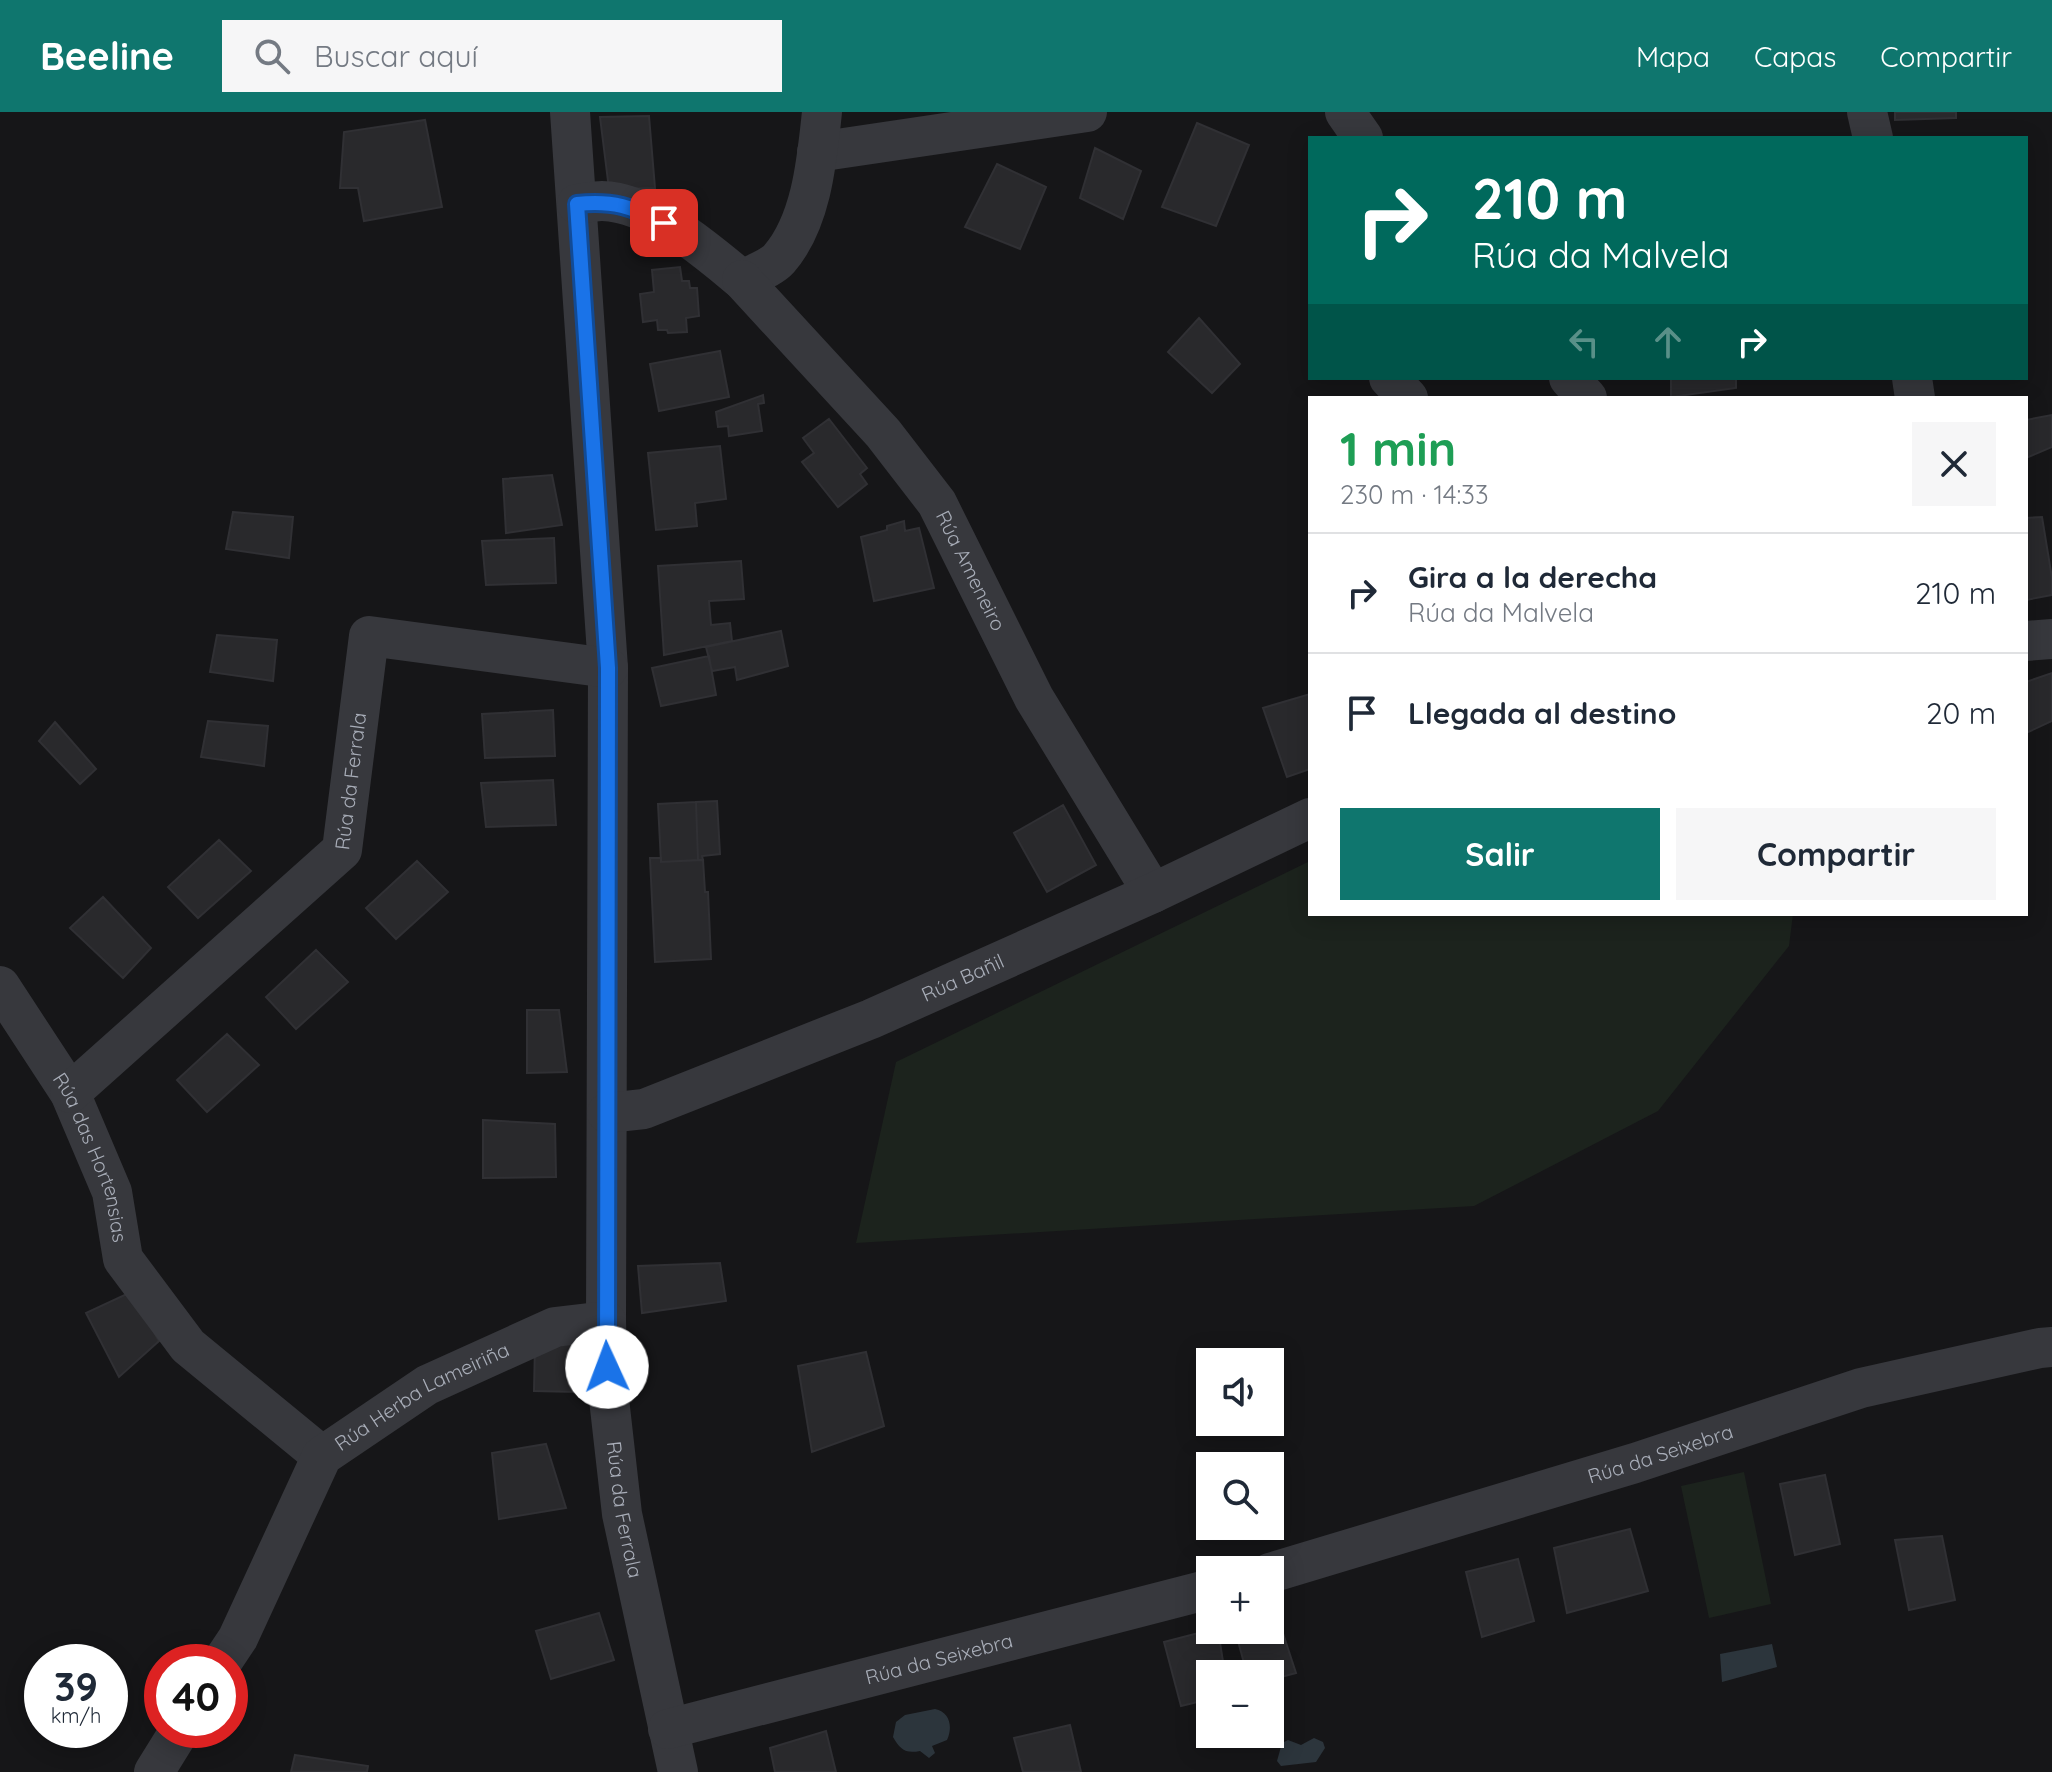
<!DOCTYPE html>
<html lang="es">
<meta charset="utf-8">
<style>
body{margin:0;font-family:Quicksand,sans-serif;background:#f6f6f7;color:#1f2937;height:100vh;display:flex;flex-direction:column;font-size:30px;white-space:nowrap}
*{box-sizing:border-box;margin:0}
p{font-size:26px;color:#747a83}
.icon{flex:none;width:44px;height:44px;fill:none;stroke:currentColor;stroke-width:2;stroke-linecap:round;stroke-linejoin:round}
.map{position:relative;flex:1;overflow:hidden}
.drawer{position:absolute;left:1308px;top:284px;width:720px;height:520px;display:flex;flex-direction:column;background:#fff;border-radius:0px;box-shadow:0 4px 20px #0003}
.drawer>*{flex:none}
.top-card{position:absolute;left:1308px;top:24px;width:720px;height:244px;border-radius:0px;box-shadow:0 4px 20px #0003;background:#00695c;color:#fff;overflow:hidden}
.fabs{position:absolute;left:1196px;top:1236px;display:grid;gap:16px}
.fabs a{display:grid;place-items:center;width:88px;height:88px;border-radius:0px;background:#fff;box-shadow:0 4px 20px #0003;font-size:40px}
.speed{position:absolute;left:24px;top:1532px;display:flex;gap:16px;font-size:40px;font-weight:700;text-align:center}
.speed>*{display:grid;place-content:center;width:104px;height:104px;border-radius:50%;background:#fff;box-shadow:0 4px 20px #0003;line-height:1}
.speed small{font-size:20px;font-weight:400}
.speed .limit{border:12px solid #d22;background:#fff;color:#111}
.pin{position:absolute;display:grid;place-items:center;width:68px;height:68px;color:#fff;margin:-34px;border-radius:16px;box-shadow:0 4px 12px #0006}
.me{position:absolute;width:88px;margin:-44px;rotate:358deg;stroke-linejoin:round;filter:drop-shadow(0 0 6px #0008)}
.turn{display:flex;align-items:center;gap:28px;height:168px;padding:0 32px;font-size:36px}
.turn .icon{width:104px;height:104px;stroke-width:2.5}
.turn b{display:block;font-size:56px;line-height:68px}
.lanes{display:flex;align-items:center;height:76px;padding:0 32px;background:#0003;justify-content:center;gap:40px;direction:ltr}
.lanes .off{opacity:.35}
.round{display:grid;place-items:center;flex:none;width:84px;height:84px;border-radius:0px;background:#f6f6f7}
.overview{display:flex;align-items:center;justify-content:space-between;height:136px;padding:0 32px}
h1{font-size:48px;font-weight:700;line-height:60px;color:#1e9e55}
.button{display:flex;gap:16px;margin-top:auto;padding:16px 32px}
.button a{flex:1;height:92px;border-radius:0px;background:#0f766e;color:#fff;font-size:32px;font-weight:700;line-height:92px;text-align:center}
.button a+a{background:#f6f6f7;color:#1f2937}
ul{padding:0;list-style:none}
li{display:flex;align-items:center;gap:24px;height:120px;padding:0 32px;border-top:2px solid #e0e1e3}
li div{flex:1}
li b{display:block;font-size:30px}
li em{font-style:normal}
header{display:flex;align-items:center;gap:48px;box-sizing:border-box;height:112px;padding:0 40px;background:#0f766e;color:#fff}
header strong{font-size:38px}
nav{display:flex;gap:44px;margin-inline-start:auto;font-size:28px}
.search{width:560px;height:72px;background:#f6f6f7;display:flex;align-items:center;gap:20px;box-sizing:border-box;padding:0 28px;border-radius:0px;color:#747a83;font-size:30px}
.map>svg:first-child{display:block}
.green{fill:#1c231d}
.water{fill:#2c353c}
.building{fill:#29292c;stroke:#303034;stroke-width:2}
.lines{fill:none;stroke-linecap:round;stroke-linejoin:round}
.minor{stroke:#37383d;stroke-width:40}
.route-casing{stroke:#114b97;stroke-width:20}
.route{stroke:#1a73e8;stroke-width:14}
.labels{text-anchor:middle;stroke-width:8;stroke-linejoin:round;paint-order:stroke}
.street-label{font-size:20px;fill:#a8adb8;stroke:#111113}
</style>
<header>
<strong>Beeline</strong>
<div class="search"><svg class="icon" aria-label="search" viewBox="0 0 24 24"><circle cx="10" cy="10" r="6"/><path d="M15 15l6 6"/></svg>Buscar aquí</div>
<nav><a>Mapa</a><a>Capas</a><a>Compartir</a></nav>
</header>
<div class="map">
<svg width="2052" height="1660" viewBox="0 0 2052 1660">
<rect width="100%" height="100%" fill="#161618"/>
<path class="green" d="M1310,749V802H1793L1789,834L1658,999L1474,1094L856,1131L896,950Z
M1744,1360L1771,1492L1709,1506L1681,1374Z"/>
<path class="water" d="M1772,1532L1777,1555L1722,1570L1720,1542Z
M935,1597C950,1600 953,1615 947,1628L932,1634L935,1641L929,1646L920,1639C905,1642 900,1637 893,1625L896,1610L905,1603Z
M1314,1626L1323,1630L1325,1636L1316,1650L1281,1654L1277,1649L1282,1631L1288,1628L1301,1633Z"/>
<path class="building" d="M1895,0H1956V6L1895,8Z
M649,4L655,76L609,77L600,5Z
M425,8L442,95L364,109L358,76H340L344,20Z
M1197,11L1249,33L1216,114L1162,95Z
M1095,36L1141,59L1123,107L1080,86Z
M997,52L1046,75L1020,137L965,115Z
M680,155L682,169H689L690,176H697L699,204L686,206L687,220L668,221L667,218H658L657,208L643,210L640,182L654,180L652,158Z
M1199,206L1240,252L1212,281L1168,240Z
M720,239L729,285L659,299L650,252Z
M1671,266H1736V276L1671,285Z
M763,283L764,291L758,292L762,319L729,324L728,314L718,315L716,300Z
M2052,303V335L2026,346V308Z
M829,307L867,356L860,362L867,372L838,395L802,350L814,341L803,326Z
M720,334L726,387L695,391L697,414L656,418L648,341Z
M552,363L562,413L506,421L503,367Z
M233,400L293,405L289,446L226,437Z
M2042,405L2052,466V483L2026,488V406Z
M904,409L905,419L919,416L934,476L874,489L861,425L887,418V414Z
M554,426L556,471L486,473L482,429Z
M741,449L744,487L709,489L711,513L730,511L732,529L664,543L658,454Z
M781,519L788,554L737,568L735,555L712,559L706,535Z
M217,523L277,528L273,569L210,560Z
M709,544L716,583L661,594L652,556Z
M2052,561V609L2026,621V570Z
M1310,582V657L1287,665L1263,596Z
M553,598L555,644L485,646L482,602Z
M208,609L268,614L264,654L201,645Z
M55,610L96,657L80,672L39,629Z
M553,668L556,713L486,715L481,671Z
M717,689L720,742L702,744L703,748H698L696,690Z
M696,690L698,748L661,750L658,692Z
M1063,693L1096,753L1047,780L1014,721Z
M219,728L251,759L198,806L168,775Z
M650,746H661V750L703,748L705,780H708L711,847L655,850Z
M417,749L448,780L396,827L366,796Z
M103,785L151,836L123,866L70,816Z
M316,838L348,870L296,917L266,885Z
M527,898H559L567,960L527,961Z
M227,922L259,953L207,1000L177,968Z
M483,1008L555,1012L556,1065L483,1066Z
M720,1151L726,1189L642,1201L638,1154Z
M131,1180L159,1229L119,1265L86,1201Z
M577,1231L579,1280L534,1279L535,1233Z
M866,1240L884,1314L812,1340L798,1254Z
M546,1332L566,1396L499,1407L492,1341Z
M1825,1363L1840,1432L1795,1443L1780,1372Z
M1630,1417L1648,1479L1567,1501L1554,1436Z
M1942,1424L1955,1488L1909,1498L1895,1428Z
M1518,1447L1534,1509L1482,1525L1466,1460Z
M1276,1500L1296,1561L1270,1568V1562H1247L1235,1518H1270V1501Z
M599,1501L614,1548L551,1567L536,1519Z
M1210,1518H1218L1225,1562H1210V1587L1181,1594L1164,1530Z
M1070,1613L1081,1660H1023L1014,1626Z
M826,1619L836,1660H775L770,1636Z
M295,1643L368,1654L367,1660H291Z"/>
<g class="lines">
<g class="minor">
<path id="s1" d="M570,0L608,556L606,1209L608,1278L622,1402L678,1660"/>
<path d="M1345,0L1363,26"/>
<path d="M1867,0L1873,26"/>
<path d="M817,40L1087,0"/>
<path d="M577,92C585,91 594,89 602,89C651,90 706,138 742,168C753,162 771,156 779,147C812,109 817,47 822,0"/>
<path id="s2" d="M742,168L883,321L937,391L1034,586L1153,781"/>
<path d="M1389,266L1408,286"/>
<path d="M1569,266L1587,286"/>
<path d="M1912,266L1915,286"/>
<path d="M2026,529L2052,527"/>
<path id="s3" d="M0,874L70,981L112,1080L123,1147L188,1234L322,1344"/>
<path id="s4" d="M70,981L342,738L369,524L608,556"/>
<path id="s5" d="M607,1001L644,997L871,907L1153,781L1310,706"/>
<path id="s6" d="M1270,1461L1635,1351L1861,1276L2040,1236L2052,1235"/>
<path id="s7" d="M222,1550L238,1526L322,1344L427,1273L555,1215L606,1209"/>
<path id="s8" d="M668,1617L1210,1477"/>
<path d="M154,1660L180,1618"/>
</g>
</g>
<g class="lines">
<g class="route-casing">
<path id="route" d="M607,1255L608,556L577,92C613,88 632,95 664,111"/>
</g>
<use href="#route" class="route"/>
</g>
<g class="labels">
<g class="street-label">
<text dy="7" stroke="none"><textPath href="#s2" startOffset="372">Rúa Ameneiro</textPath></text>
<text dy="7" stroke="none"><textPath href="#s4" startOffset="434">Rúa da Ferrala</textPath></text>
<text dy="7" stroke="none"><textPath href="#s5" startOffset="382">Rúa Bañil</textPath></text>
<text dy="7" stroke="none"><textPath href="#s3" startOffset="196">Rúa das Hortensias</textPath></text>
<text dy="7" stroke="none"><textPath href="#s7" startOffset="346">Rúa Herba Lameiriña</textPath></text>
<text dy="7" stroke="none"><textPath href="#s6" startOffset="408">Rúa da Seixebra</textPath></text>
<text dy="7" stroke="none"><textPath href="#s1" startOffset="1400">Rúa da Ferrala</textPath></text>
<text dy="7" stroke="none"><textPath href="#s8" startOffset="280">Rúa da Seixebra</textPath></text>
</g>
</g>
</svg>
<div class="fabs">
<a><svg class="icon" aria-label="sound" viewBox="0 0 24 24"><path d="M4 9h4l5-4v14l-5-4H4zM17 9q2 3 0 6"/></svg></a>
<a><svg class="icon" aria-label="search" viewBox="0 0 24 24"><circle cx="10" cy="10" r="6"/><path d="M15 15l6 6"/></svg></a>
<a>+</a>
<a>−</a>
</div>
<div class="speed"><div>39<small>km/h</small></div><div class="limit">40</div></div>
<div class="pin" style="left:664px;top:111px;background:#d93025"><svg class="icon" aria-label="arrive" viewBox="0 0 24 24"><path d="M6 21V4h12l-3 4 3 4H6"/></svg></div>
<svg class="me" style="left:607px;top:1255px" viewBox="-20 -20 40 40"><circle r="19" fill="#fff"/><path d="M0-13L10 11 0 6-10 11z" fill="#1a73e8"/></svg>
<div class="top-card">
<div class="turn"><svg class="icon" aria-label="right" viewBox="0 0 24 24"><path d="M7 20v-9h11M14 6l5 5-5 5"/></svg><div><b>210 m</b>Rúa da Malvela</div></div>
<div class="lanes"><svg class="icon off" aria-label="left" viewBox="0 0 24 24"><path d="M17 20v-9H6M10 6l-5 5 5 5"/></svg><svg class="icon off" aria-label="ahead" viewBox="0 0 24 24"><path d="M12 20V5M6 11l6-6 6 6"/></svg><svg class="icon" aria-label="right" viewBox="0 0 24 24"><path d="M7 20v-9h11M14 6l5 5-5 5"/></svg></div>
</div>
<section class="drawer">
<div class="overview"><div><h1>1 min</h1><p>230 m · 14:33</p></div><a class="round"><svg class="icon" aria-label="close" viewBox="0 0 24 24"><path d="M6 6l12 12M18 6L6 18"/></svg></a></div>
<ul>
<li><svg class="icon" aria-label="right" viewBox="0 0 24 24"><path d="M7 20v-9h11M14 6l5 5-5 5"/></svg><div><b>Gira a la derecha</b><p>Rúa da Malvela</p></div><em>210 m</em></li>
<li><svg class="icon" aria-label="arrive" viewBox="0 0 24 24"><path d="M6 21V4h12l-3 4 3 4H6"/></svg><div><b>Llegada al destino</b></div><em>20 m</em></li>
</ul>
<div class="button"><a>Salir</a><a>Compartir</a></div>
</section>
</div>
